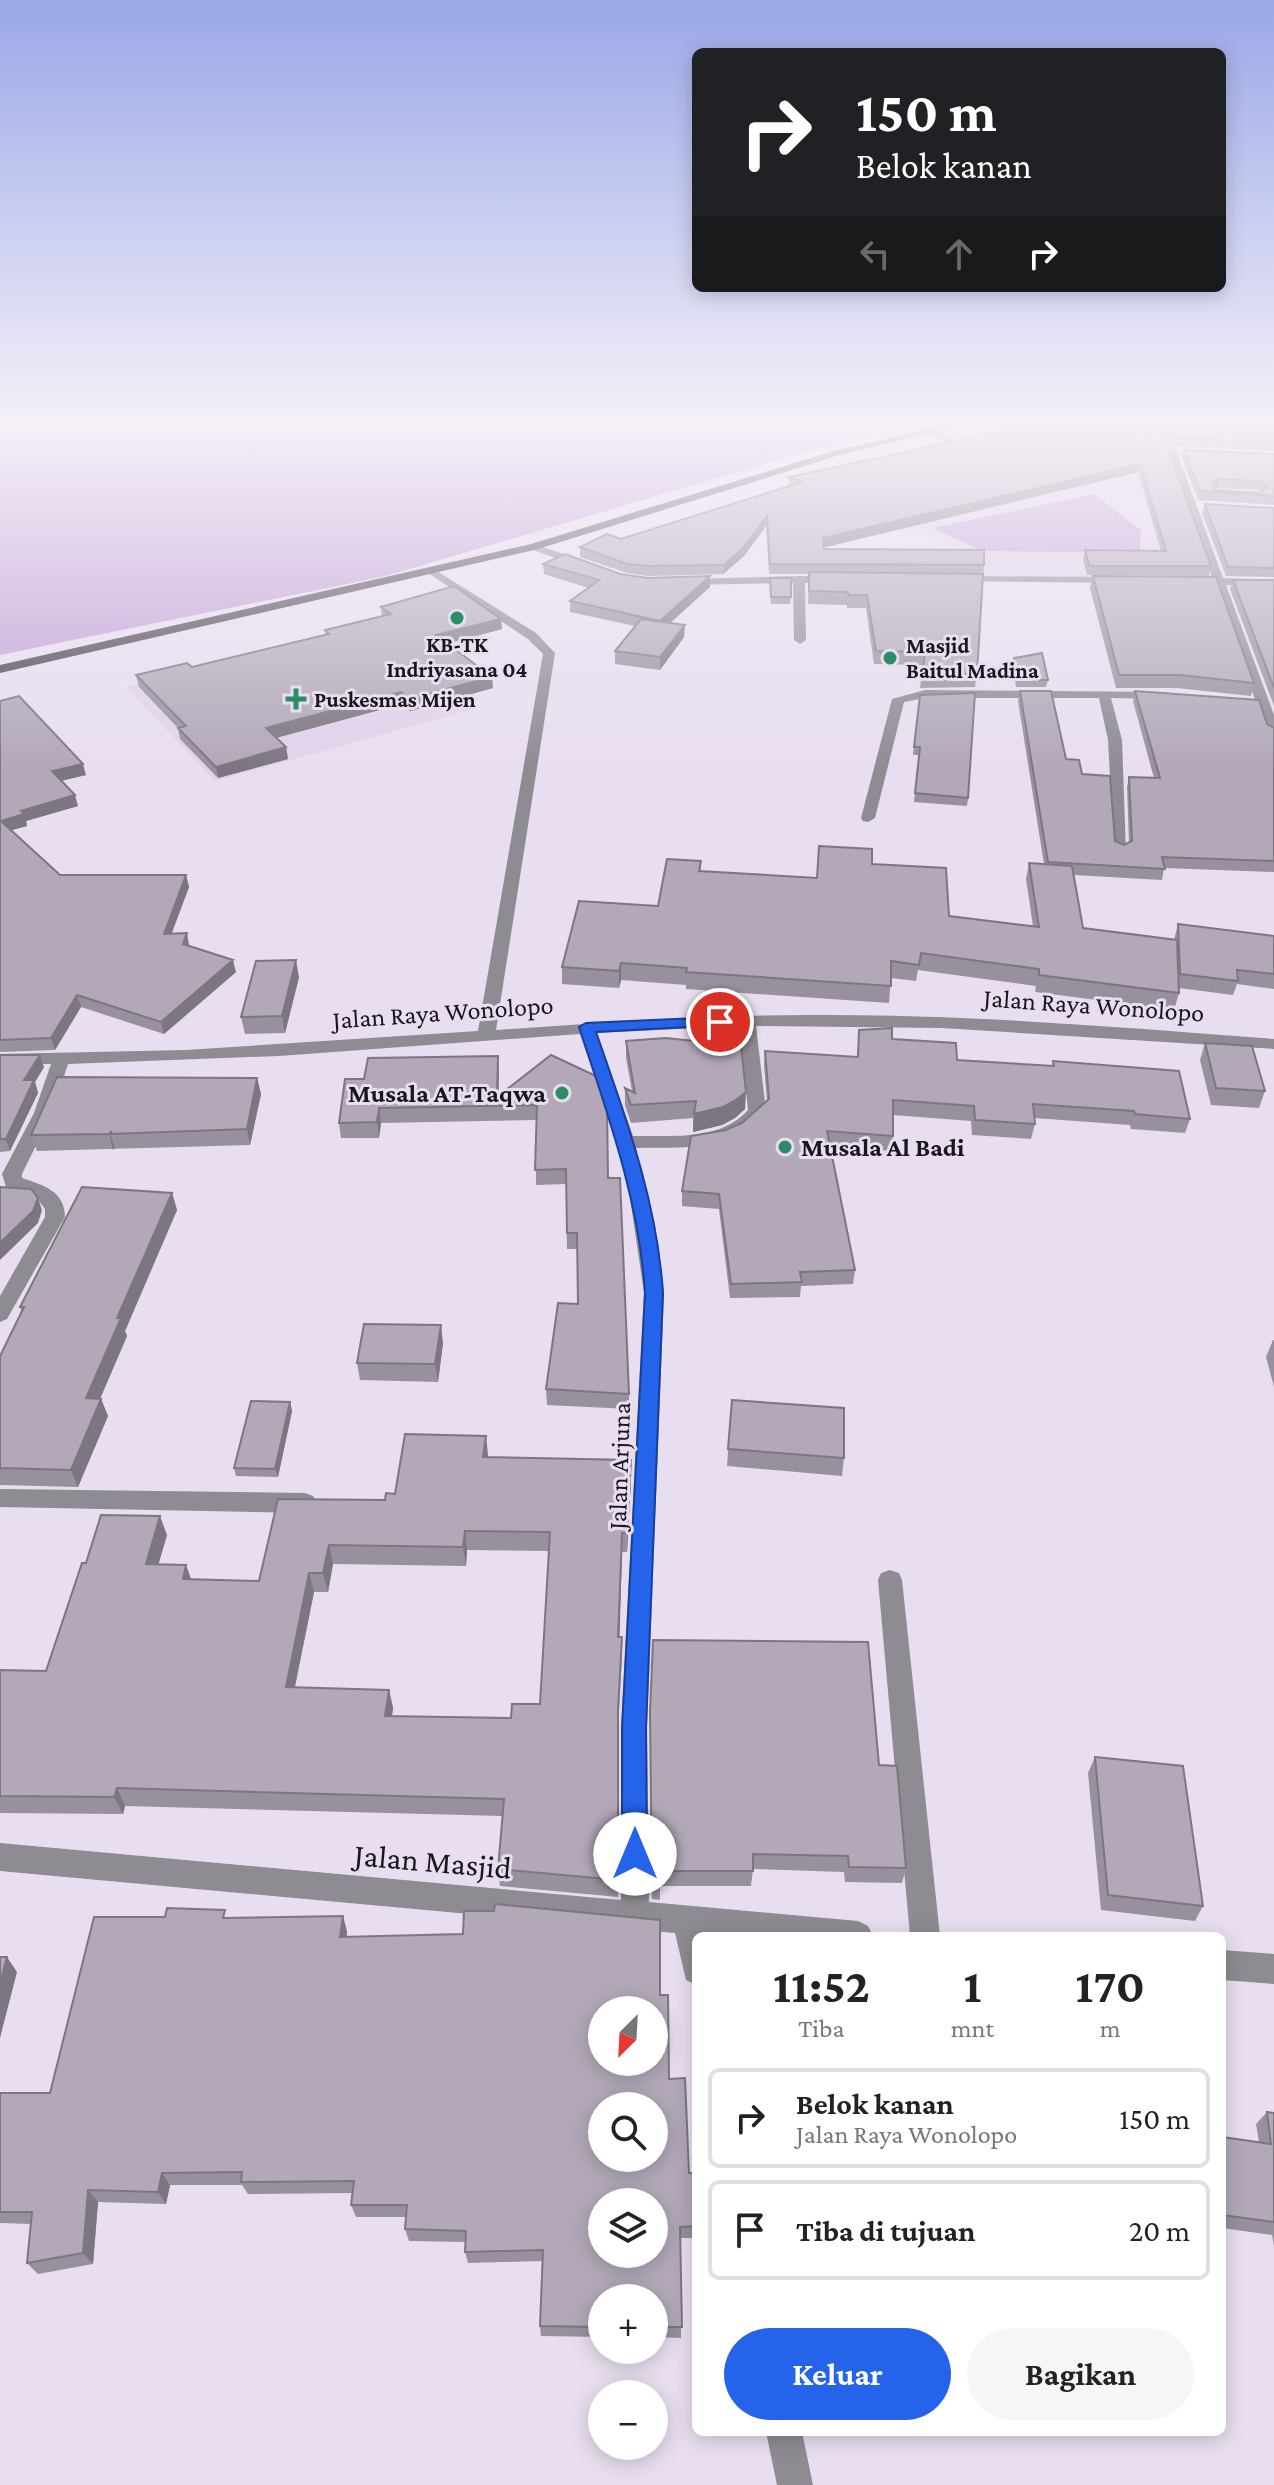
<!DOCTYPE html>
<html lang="id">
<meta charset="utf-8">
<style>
body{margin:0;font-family:"Crimson Pro",serif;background:#f6f6f6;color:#222;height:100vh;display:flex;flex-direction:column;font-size:30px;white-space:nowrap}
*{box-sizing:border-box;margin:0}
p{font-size:26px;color:#767676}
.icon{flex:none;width:44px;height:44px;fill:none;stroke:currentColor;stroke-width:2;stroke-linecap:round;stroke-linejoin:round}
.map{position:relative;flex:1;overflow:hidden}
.side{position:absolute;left:692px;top:1932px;width:534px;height:504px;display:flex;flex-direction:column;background:#fff;border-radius:12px;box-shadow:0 4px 20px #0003}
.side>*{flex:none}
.top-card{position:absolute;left:692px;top:48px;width:534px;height:244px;border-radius:12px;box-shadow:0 4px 20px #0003;background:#202124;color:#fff;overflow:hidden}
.needle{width:52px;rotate:204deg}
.tools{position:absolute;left:588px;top:1996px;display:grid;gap:16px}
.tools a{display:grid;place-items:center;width:80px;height:80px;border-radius:50%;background:#fff;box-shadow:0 4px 20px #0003;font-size:40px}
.pin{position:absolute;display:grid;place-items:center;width:68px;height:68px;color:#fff;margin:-34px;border:4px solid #fff;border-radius:50%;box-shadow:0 2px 8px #0007}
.me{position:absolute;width:88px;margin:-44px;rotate:0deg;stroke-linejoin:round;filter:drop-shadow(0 0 6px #0008)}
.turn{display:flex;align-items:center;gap:28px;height:168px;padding:0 32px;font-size:36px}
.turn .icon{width:104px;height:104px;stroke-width:2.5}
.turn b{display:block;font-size:56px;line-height:68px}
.lanes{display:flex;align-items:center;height:76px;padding:0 32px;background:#0003;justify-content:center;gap:40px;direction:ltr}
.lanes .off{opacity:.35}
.eta{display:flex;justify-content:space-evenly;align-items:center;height:136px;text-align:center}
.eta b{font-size:48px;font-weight:700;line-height:56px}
.primary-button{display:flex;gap:16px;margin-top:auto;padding:16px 32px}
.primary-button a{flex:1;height:92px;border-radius:48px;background:#2563eb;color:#fff;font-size:32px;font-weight:700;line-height:92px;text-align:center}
.primary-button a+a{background:#f6f6f6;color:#222}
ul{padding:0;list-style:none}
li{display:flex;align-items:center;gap:24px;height:100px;margin:0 16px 12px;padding:0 16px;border:4px solid #e0e0e0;border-radius:12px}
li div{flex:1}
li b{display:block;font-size:30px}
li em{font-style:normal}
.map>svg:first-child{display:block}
.built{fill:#e1d2ea}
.green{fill:#c1a1d6}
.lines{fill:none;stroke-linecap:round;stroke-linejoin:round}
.minor{fill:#8f8b92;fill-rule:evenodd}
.major{fill:#4c4551;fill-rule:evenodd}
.wall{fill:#99909e;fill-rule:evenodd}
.shaded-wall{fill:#7d7681}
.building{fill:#b2a8b8;stroke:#7d7681;stroke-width:2;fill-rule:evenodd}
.route{fill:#2563eb;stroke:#184099;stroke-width:2}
.poi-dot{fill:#2c8c65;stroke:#e8deef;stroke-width:3}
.labels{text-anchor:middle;stroke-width:6;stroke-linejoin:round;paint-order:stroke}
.far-poi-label{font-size:22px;font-weight:bold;fill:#1a161c;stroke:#e8deef;text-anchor:start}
.street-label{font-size:26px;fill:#1a161c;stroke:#e8deef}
.poi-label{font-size:26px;font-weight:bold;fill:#1a161c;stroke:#e8deef;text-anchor:end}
.near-street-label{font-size:32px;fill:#1a161c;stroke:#e8deef}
</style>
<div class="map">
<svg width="1274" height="2485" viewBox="0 0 1274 2485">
<rect width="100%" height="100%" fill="#e8deef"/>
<path class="built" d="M1165,447L1220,578L970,575L967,554L919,531L907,534L860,510Z
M379,624L410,663L470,710L215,781L126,687Z"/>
<path class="green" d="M0,420H926L836,443L386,576L0,655Z
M1094,494L1141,530L1140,553L982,551L933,528Z"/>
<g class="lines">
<path class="minor" d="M1019,420H1040L1077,428L1072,431Z
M931,429L956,439L958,441L923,450V446L944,441L928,434Z
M1143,437L1168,443L1177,452L1223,578L1274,580V586L1226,585L1274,715V737L1267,733L1214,584L1192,583L1186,580L1192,577H1212L1168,453L1162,447L1140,442Z
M534,544L587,562L589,564L579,566L530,549V545Z
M432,568L536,633L555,653L496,1030C600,1023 704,1015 809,1015C964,1014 1119,1027 1274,1039V1049L942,1028L756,1026L766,1111C737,1153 682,1147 636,1148L655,1225L664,1293L647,1728L649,1902L858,1921L868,1926L873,1936H696V1985L686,1980L675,1933L0,1871V1843L621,1900V1728L644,1293L629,1191L611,1125L580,1034L279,1056L68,1064L52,1113L22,1174V1178C43,1185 65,1191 65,1217L7,1319L0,1322V1296L45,1217V1209L36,1197L6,1187L2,1174L34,1113L51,1064H0V1054L186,1050L478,1031L543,654L528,639L428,573V569ZM739,1026L748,1110C719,1142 672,1135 633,1136L597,1033Z
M799,576H836L842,579L836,582L805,583L806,640L800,644L794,640L793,583L684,585L678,582L684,579Z
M956,576L1120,577L1126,580L1120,583L952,581V577Z
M925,690L1167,692L1168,695L1162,699L1111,698L1122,740L1126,852L1121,853L1114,849L1108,740L1099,698H925L904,702L875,818L868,822L863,821L861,818L892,699Z
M0,1489L305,1493L313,1496L317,1503L313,1510L305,1513L0,1507Z
M890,1570L899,1573L902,1580L940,1936H910L878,1580L881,1573Z
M1222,1950L1274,1954V1984L1222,1980Z
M766,2432H802L813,2485H777Z"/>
<path class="major" d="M967,420H984L840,455L538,549L0,673V665L531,544L834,451Z"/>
</g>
<path class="wall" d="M1077,420H1274V451L1175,446L1157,436L1076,423Z
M1036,427L1155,438L1211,566L1209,576L1087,575L1083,560L1085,550L1161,551L1138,472L824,547V549L984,565L977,674L975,687L920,688L923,665L874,664L866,608H847V605L808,604L809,574H769L766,526L744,556L723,574L648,576L627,573L580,557V547L621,539L789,486V477Z
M1184,450L1274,454V505L1198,500L1182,458ZM1217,488L1258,490L1261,492L1260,493L1215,490Z
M1205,504L1274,508V577L1226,576L1202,513Z
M543,564L648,578L710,576V587L670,623L684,637L660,670L615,664V651L635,626L570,612V601L589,588L544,574Z
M1093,576L1254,683L1251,696L1177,688H1116L1090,588Z
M770,578L791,597L790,604H771Z
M1233,580H1274V706L1230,589Z
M381,607L502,629L447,644L492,677L493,688L410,711L402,704L276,738L286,747L288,759L218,778L180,739L178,728L139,687L136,675L192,667L326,634L325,630L382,617Z
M1014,658L1048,680L1046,687H1016L1013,666Z
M1020,691L1066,759L1082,774L1115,841L1124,845L1129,843L1127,787L1129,777L1154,778L1133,701L1135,691L1267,724L1274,728V872L1164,868L1162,880L1074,875L1083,928L1174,940L1178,924L1274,936V989L1237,984L1233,995L1179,988V993L1174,1010L1035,992L1036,986L918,970L916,981L891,978L889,1003L686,989V985L621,980L619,988L562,984V967L658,906L701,861V871L817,878L872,864L949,916L1033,926L1026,879L1029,863L1044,864L1018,701Z
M920,695L968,798L967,806L914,802L919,755H913Z
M0,701L86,775L61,781L78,806L26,821L27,826L11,830L60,875H186L189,887L171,934L189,945V946L236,972L164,1034L81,1007L55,1050L0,1052Z
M299,977L285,1033L245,1034L241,1017Z
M859,1030L957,1060L1052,1066L1053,1061L1190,1119L1185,1133L1131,1129L1130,1125L1034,1118L1035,1124L1031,1139L972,1135L971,1121L893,1115V1136L891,1151L830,1146L855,1270L853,1284L801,1286L800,1297L730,1298L719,1209L682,1206V1191L726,1130L742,1123L767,1101L764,1065L765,1051L857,1057Z
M626,1041L745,1109L735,1118L722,1125L693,1132V1118L631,1123L625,1105V1088L632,1091L626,1058Z
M1205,1043L1265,1091L1259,1108L1211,1105L1200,1060Z
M0,1055L44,1067L35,1082L38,1093L10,1151L0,1152Z
M551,1055L608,1178L629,1394V1409L547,1405L546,1389L578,1304L577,1249H567L566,1184L536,1185V1120L381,1123L379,1138H341L339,1123L364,1079L499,1071L498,1095Z
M257,1078L261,1094L250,1145L37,1151L31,1135Z
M172,1193L177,1210L125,1331L127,1336L100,1399H101L108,1416L78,1487L0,1485V1356L22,1312L20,1307Z
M1273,1340H1274V1387L1266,1357Z
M443,1343L438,1382L360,1380L357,1363Z
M732,1400L844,1458L842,1476L727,1466Z
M290,1402L292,1411L278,1477L236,1476L234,1468Z
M488,1457L631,1479L627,1552H622L619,1637L622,1656L618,1728V1897L500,1886L498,1869L502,1816L125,1806L123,1814L0,1813V1670L46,1671L86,1563L167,1535L158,1565L191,1579L259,1581L395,1494ZM467,1550L549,1551L540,1704L511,1718L392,1716L393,1708L389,1690L295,1687L314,1592H328L333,1564L466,1566Z
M650,1728L879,1765L906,1868L902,1883L845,1882L844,1872L753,1869L751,1886H660V1900L652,1899Z
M1095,1757L1203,1906L1195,1921L1101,1910L1088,1773Z
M228,1918L347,1931V1937L660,1995L669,2079L689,2173H696V2238H681V2338L654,2337V2298H602V2337L541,2336L540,2326L542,2261L468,2263L465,2252L466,2242L409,2241L405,2229L406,2217H356L351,2205L353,2193L248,2194L242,2185H170L166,2204L98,2202L93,2264L38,2274L27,2263L31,2224L0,2223V2093H50Z
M1267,2112L1274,2113V2246L1272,2235L1222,2228V2137L1259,2142L1256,2124Z"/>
<path class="shaded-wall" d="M1140,464L1138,472L822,548L823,538Z
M1219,479L1217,488L1210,492L1212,483Z
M767,516L766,526L744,556L723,574L724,565Z
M710,576V587L660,632V621Z
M501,619L502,629L437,646L436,635Z
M685,625L684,637L660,670V657Z
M492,677L493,688L410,711L409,699Z
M401,692L402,704L268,740L266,728Z
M286,747L288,759L218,778L216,767Z
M83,764L86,775L55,782L52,771Z
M75,795L78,806L26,821L27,826L5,832L1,821L21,811Z
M186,875L189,887L167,946L164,934Z
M187,933L189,945L186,956L183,944Z
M233,960L236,972L164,1034L161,1022Z
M296,960L299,977L285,1033L282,1016Z
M621,963V980L619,988V971Z
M77,995L81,1007L55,1050L51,1038Z
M40,1055L44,1067L35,1082L38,1093L10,1151L6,1139L24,1080Z
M498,1056L499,1071L498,1106L497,1097Z
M257,1078L261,1094L250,1145L247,1129Z
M746,1092L745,1109L735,1118L722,1125L693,1132L694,1114Z
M379,1108L381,1123L379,1138L377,1122Z
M112,1131L110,1134L115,1148L113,1150L109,1134Z
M172,1193L177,1210L125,1331L127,1336L93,1415L86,1398L117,1318Z
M38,1198L42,1210L38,1223L0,1260V1243Z
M441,1325L443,1343L438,1382L435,1364Z
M101,1399L108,1416L78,1487L71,1470Z
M290,1402L292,1411L278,1477L275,1469Z
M486,1436L488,1455L485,1476L483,1457Z
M631,1460V1479L627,1552V1533Z
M160,1516L167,1535L153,1583L146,1564Z
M465,1531L467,1550L466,1566L463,1547Z
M622,1533V1552L619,1656L618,1637Z
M329,1545L333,1564L328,1592L323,1573Z
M186,1565L193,1584L183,1579Z
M309,1573L314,1592L291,1705L286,1687Z
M389,1690L393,1708L389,1734L385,1716Z
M117,1788L125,1806L123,1814L114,1797Z
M343,1916L347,1931L345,1952L340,1937Z
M7,1957L17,1972L0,2038V1983Z
M162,2173L170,2185L166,2204L158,2192Z
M88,2190L98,2202L93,2264L83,2253Z"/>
<path class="building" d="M1111,420H1274V442L1177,438L1159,428Z
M1058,421L1155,438L1167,446L1211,566H1089L1085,550L1166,551L1140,464L823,538L824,549L984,550V565L770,564L767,516L744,547L724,565L648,566L627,564L580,547L607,534L621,539L802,482L789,477L1031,425L1036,427Z
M1184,450L1274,454V496L1200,491ZM1219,479L1260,481L1268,486L1260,493L1215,490L1212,483Z
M1205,504L1274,508V568L1228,567Z
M565,554L620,574L648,578L710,576L660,621L570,601L599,580L543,564Z
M809,572L983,574L977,674L922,675L925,652L876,651L867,595H848V592L809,591Z
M1093,576L1216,577L1254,683L1180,675H1119Z
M770,578H791V597H771Z
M1233,580H1274V688Z
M454,586L501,619L436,635L492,677L409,699L401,692L266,728L286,747L216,767L178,728L186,726L136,675L187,663L192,667L329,634L325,630L391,614L381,607Z
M641,619L685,625L660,657L615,651Z
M1042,653L1048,680H1018L1014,658Z
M1020,691H1051L1066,759L1079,760L1082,774L1110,776L1115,841L1124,845L1132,841L1129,777L1160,778L1135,691L1259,700L1267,724L1274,728V861L1162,857L1165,869L1048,862Z
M975,693L968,798L915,793L920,747H914L920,695Z
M19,696L83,764L52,771L75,795L21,811L24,814L1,821L60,875H186L164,934L187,933L183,944L233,960L161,1022L77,995L51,1038L0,1040V701Z
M819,846L872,849V864L946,868L949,916L1039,927L1029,863L1072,866L1083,928L1177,940L1179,993L1039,975V969L921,953L919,965L891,961V986L686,972L687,968L621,963L619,971L562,967L579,901L658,906L667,859L701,861L699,871L817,878Z
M1178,924L1274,936V974L1237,970L1238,981L1180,974Z
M296,960L282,1016L241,1017L256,961Z
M892,1028V1039L956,1043L957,1060L1054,1066L1053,1061L1179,1071L1190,1119L1135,1114L1134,1111L1033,1104L1035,1124L975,1120L974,1106L893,1100V1136L827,1131L855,1270L800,1272L802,1282L731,1284L719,1194L682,1191L691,1136L726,1130L742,1123L769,1099L765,1051L858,1057L859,1030Z
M666,1038L741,1046L746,1092L736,1100L723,1107L694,1114L696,1101L631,1105L625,1088L635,1093L626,1041Z
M1205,1043L1252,1046L1265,1091L1216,1088Z
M0,1055H40L24,1080H34L6,1139H0Z
M551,1055L596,1076L607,1109L608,1178H620L629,1394L546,1389L558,1303L578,1304L577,1233H567L566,1169L535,1170L537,1105L379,1108L377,1122L339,1123L345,1079H364L368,1058L498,1056L497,1097Z
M57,1077L257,1078L247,1129L110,1134L112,1131L109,1134L31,1135Z
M0,1187L31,1189L38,1198L33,1211L0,1243Z
M82,1187L172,1193L117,1318H121L86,1398L101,1399L71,1470L0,1468V1356L24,1307H20Z
M364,1324L441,1325L435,1364L357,1363Z
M732,1400L844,1408V1458L728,1449Z
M251,1401L290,1402L275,1469L234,1468Z
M405,1434L486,1436L483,1457L631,1460L627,1533H622L618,1637H622L618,1710V1880L498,1869L504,1799L117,1788L114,1797L0,1796V1670L46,1671L82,1563H86L101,1515L160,1516L146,1564L186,1565L183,1579L259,1581L278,1499L385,1500L386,1493L395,1494ZM465,1531L550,1532L540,1704H512L511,1718L385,1716L389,1690L286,1687L309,1573H323L329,1545L463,1547Z
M653,1640L868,1642L879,1765L897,1766L906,1868L849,1867L848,1856L753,1854V1871H660V1885L652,1884L650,1712Z
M1095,1757L1183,1766L1203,1906L1108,1895Z
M495,1904L660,1920V1995H668L669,2079L685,2078L689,2173H696V2226L680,2227L682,2327H654V2298H602V2327L540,2326L543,2250L465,2252L466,2231L405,2229L407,2205H351L354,2181L241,2182L242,2172L162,2173L158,2192L88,2190L83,2253L27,2263L32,2212H0V2093H50L94,1917H165L167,1908L225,1910L223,1918L343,1916L340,1937L463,1934L464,1911H494ZM602,2010H654V2062H602ZM602,2106H654V2158H602ZM602,2202H654V2254H602Z
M0,1957H7L0,1983Z
M1267,2112L1274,2113V2222L1222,2215V2137L1271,2144Z"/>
<linearGradient id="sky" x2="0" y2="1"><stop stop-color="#9ba8e8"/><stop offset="0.55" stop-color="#f5f0f8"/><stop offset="1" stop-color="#f5f0f8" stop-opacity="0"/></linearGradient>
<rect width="1274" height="768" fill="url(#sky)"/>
<path class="route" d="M720,1017L726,1019V1025L596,1032C626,1118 657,1201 663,1293L646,1728L647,1854L644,1863L635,1866L626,1863L622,1854V1728L645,1293C639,1200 608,1115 579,1027L586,1023Z"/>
<g class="poi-dot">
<circle cx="457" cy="618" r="8"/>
<circle cx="890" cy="658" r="8"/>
<path d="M292 687h8v8h8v8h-8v8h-8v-8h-8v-8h8z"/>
<circle cx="562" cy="1093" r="8"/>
<circle cx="785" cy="1147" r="8"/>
</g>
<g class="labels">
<g class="far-poi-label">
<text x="457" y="652" text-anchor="middle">KB-TK<tspan x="457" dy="25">Indriyasana 04</tspan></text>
<text x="906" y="653">Masjid<tspan x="906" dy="25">Baitul Madina</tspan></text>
<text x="314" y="707">Puskesmas Mijen</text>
</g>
<g class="street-label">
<text transform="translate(1094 1005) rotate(4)" y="9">Jalan Raya Wonolopo</text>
<text transform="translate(443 1012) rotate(-4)" y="9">Jalan Raya Wonolopo</text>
<text transform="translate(619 1466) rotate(-88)" y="9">Jalan Arjuna</text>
</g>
<g class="poi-label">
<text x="546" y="1102">Musala AT-Taqwa</text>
<text x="801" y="1156" text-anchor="start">Musala Al Badi</text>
</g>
<g class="near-street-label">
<text transform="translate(433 1861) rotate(5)" y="11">Jalan Masjid</text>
</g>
</g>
</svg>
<div class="tools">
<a><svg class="needle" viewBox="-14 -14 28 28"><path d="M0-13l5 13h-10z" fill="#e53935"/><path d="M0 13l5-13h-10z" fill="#767676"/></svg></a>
<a><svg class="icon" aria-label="search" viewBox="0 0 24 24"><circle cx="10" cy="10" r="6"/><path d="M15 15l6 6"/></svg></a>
<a><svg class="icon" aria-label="layers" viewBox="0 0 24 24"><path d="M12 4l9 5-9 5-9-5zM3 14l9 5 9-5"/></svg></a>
<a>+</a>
<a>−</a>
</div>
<div class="pin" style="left:720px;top:1022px;background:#d93025"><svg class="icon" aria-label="arrive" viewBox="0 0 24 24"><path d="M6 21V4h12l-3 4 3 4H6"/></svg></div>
<svg class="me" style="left:635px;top:1854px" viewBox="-20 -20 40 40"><circle r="19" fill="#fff"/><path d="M0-13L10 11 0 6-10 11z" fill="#2563eb"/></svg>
<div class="top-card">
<div class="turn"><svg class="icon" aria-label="right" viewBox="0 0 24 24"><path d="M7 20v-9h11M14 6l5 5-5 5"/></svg><div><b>150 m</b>Belok kanan</div></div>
<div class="lanes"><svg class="icon off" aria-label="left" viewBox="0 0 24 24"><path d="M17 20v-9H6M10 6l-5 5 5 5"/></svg><svg class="icon off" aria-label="ahead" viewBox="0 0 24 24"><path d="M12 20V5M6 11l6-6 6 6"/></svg><svg class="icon" aria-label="right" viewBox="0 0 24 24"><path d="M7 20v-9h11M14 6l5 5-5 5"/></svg></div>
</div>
<section class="side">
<div class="eta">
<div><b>11:52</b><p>Tiba</p></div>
<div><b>1</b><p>mnt</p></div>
<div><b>170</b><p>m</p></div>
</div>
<ul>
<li><svg class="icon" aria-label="right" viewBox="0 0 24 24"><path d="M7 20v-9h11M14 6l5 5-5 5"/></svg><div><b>Belok kanan</b><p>Jalan Raya Wonolopo</p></div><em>150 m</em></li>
<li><svg class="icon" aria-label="arrive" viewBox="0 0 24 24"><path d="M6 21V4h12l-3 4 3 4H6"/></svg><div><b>Tiba di tujuan</b></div><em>20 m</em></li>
</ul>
<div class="primary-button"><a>Keluar</a><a>Bagikan</a></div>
</section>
</div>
